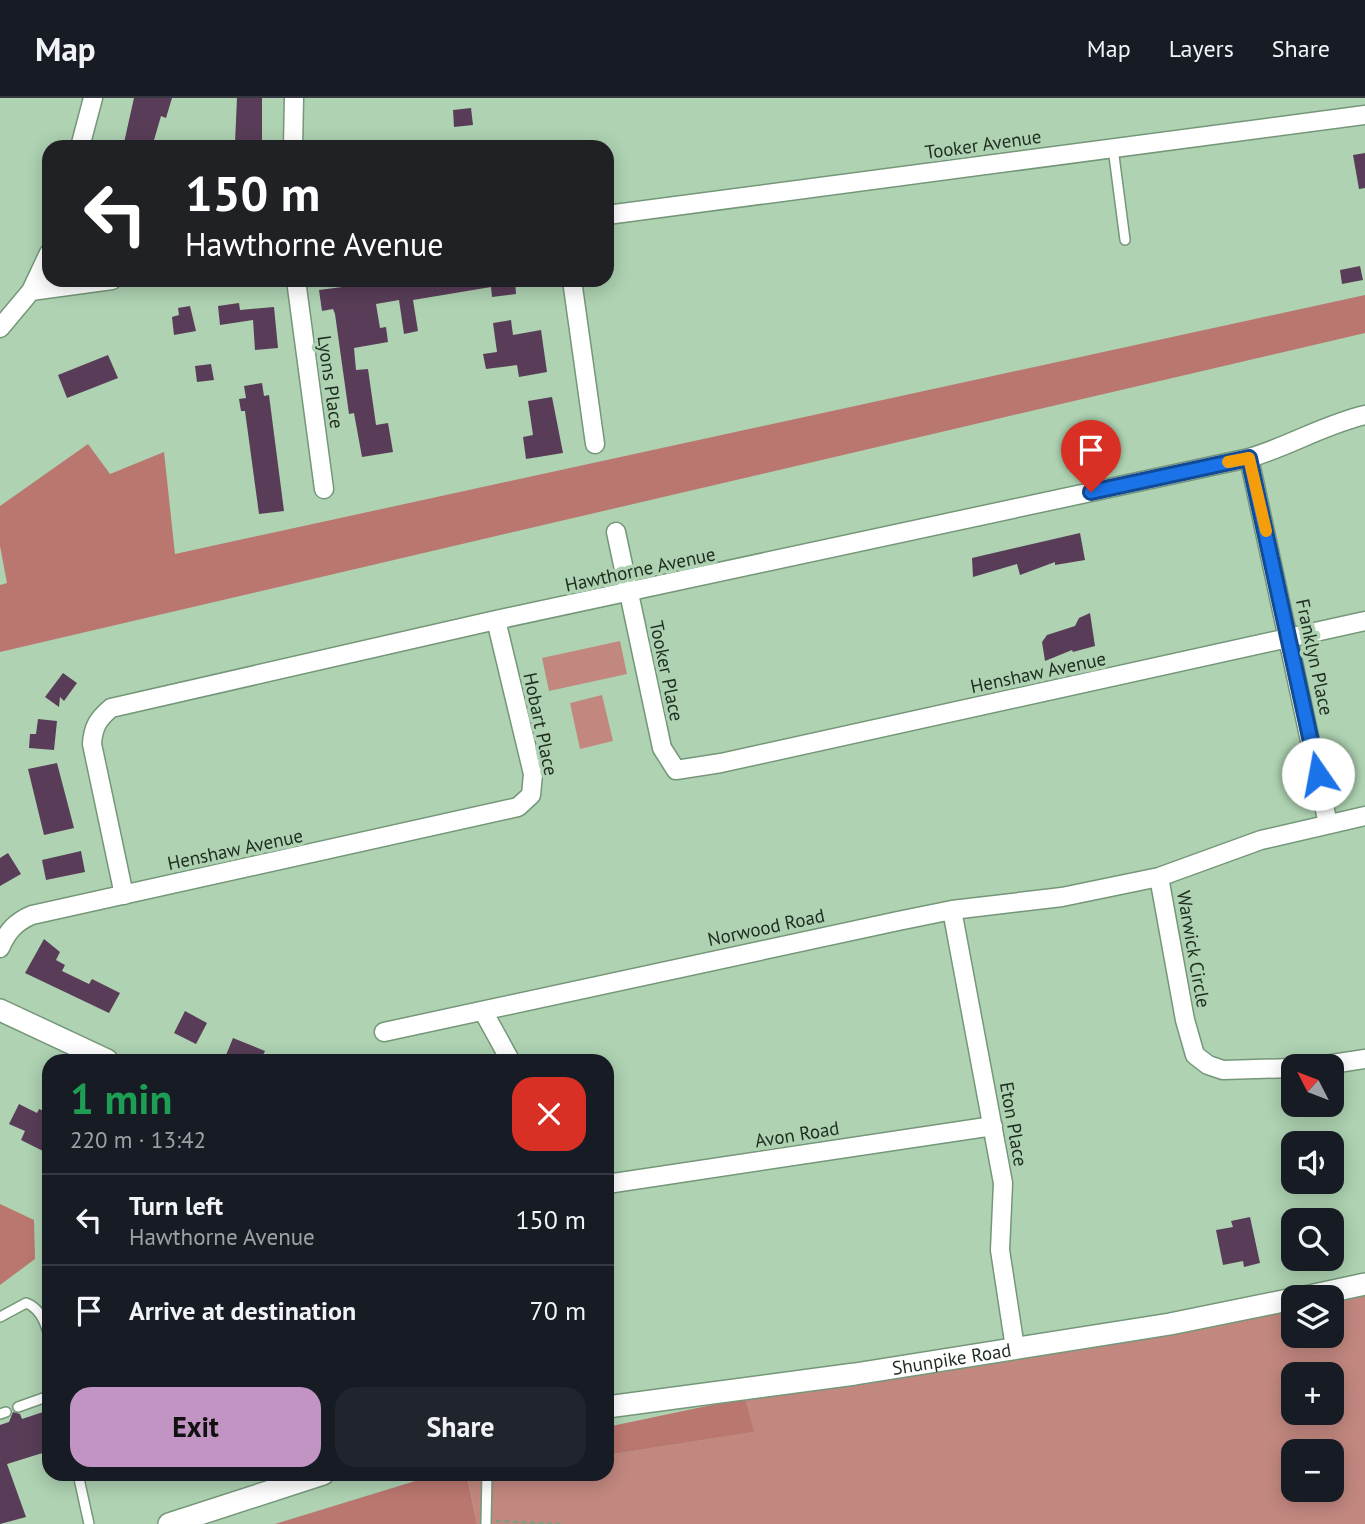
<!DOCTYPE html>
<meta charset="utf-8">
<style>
body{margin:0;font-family:"PT Sans",sans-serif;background:#20242c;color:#f1f3f6;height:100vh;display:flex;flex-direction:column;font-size:26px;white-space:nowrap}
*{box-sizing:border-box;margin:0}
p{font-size:23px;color:#9ea1a6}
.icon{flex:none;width:38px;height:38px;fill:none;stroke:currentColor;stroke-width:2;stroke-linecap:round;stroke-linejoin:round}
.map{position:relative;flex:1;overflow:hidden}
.side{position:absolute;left:42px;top:956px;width:572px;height:427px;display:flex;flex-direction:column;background:#171b24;border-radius:21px;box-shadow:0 4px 18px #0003}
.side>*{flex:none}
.guide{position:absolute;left:42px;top:42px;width:572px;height:147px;border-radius:21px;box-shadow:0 4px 18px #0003;background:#202124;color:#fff;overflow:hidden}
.needle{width:46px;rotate:312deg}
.controls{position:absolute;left:1281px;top:956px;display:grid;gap:14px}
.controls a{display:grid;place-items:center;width:63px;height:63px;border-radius:14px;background:#171b24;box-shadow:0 4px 18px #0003;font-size:35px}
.pin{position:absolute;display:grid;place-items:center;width:60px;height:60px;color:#fff;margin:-72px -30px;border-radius:50% 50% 50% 0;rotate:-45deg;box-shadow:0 0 7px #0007}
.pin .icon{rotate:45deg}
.me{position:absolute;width:77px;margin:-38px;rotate:348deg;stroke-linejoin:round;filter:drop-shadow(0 0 5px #0008)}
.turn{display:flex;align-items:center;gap:24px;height:147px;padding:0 28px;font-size:32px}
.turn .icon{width:91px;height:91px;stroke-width:2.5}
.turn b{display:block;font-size:49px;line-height:60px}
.round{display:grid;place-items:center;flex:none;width:74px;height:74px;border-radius:21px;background:#20242c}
.headline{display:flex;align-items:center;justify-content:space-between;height:119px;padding:0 28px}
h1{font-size:42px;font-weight:700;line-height:52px;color:#1e9e55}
.button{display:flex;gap:14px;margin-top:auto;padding:14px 28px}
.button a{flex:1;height:80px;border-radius:21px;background:#c194c4;color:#111;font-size:28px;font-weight:700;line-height:80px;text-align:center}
.button a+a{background:#20242c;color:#f1f3f6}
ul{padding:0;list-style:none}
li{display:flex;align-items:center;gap:21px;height:91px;padding:0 28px;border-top:2px solid #363941}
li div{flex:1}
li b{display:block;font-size:26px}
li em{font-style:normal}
header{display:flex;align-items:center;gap:42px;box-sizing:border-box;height:98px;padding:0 35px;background:#171b24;border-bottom:2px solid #363941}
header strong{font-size:33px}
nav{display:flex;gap:38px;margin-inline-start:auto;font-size:24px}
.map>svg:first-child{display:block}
.green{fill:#c28880;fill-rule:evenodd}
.forest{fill:#ba776f}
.building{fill:#593d58}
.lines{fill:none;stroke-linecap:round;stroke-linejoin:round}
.service-casing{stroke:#759779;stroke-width:12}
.minor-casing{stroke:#759779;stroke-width:21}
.tertiary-casing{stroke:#759779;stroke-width:24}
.path{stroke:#809d84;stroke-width:2.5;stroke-dasharray:5 3.5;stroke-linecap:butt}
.service{stroke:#fff;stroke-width:9}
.minor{stroke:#fff;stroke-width:18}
.tertiary{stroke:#fff;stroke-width:21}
.route-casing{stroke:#114b97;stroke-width:18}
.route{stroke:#1a73e8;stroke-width:12}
.slow{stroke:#f59e0b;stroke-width:12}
.labels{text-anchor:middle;stroke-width:7;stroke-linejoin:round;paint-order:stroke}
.street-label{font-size:19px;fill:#1f2d21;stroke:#aed2b2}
</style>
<header>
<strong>Map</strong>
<nav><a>Map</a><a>Layers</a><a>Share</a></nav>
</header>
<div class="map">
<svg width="1365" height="1426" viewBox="0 0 1365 1426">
<rect width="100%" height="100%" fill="#aed2b2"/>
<path class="green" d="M620,543L627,576L549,593L542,560Z
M602,597L613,643L580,651L570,605Z
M1365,1196V1426H477L467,1377L607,1376V1357L753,1334L745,1300L1293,1210V1237H1332V1203ZM1293,1276H1332V1314H1293ZM1293,1353H1332V1391H1293Z"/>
<path class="forest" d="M1365,197V235L0,554V487L7,485L0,448V408L88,346L110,376L164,354L175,456Z
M0,1106L34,1122L35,1161L0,1187Z
M745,1300L754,1334L607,1357V1329Z
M438,1376H478L467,1378L477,1426H275Z"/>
<path class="building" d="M134,0H172L166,20L161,18L152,49H123Z
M237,0H262V44L235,45Z
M471,10L473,27L454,29L453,12Z
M1365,55V90L1359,91L1353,57Z
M1360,168L1363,182L1342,186L1340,172Z
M397,182H515L516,196L492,199L491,189L413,202L418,233L404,236L399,202L376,206L380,230L386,229L388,244L354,250L356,272L368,271L376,327L388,325L393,354L362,359L354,315L349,316L335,216L333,211L322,213L319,192Z
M239,205L240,212L274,209L278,250L255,252L253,222L220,227L218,208Z
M190,208L196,233L174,237L172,219L179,217L178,210Z
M511,222L513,237L541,232L547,274L519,279L517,267L486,271L483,256L497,254L493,225Z
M108,257L118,280L67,300L58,277Z
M211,266L214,282L197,284L195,268Z
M262,285L264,298L269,297L284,413L259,416L245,313H241L239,301L246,300L244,288Z
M552,299L563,355L526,361L523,339L533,337L528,303Z
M1080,435L1085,462L1055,467V464L1020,477L1017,466L973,479L972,460Z
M1090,515L1095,548L1073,554L1072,552L1045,563L1042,544L1047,537L1075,528L1079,520Z
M63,575L77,585L64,603L60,599L59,609L45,599Z
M38,621L57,623L54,652L29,650L30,636H36Z
M57,665L74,730L44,737L28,671Z
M81,753L85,774L46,782L42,762Z
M8,755L21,776L0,788V760Z
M44,841L60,854L56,862L65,867L62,873L89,886L92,881L120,895L109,915L25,875Z
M185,913L207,925L196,946L174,935Z
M233,940L265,953L261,962H224Z
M19,1006L37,1015L39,1011L49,1015V1056L21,1042L25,1033L9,1026Z
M1250,1119L1260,1165L1244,1169L1243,1163L1223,1167L1216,1132L1233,1129L1231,1123Z
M49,1312V1353L7,1366L26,1419L0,1426V1327L9,1324L13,1314L20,1316L22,1321Z"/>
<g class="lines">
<g class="service-casing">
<path id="service" d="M1113,50L1125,142
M0,1219L26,1205C40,1210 46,1225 49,1239
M18,1309L49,1298
M0,1316L6,1314
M78,1376L89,1426
M486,1426L487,1376"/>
</g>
<g class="minor-casing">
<path id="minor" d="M80,49L93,0
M293,49L294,0
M607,117L1365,17
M296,182L324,391
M572,182L595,346
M31,193L112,182
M0,230L31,193L49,155
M1249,360L1328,726
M616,434L662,650L676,672L721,665L1365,523
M1159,779L1185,922L1195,957L1208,967L1223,972L1293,970
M124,797L92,646C93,629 98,621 111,610L496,522L1249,360C1290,348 1323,327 1365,317
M952,812L1003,1085L1000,1152L1015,1250
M0,850C7,834 15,824 32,817L518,709L531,697L533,676L496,522
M483,913L510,962
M384,934L898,823L952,812L1062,799L1159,779L1261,742L1365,718
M1319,968L1365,961
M607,1086L993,1028"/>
</g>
<g class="tertiary-casing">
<g id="tertiary">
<path d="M0,912L107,962"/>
<path d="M1305,1199L1365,1186"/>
<path id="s1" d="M607,1309L855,1276L1170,1226L1293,1201"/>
<path d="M169,1426L323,1376"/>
</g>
</g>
<path class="path" d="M496,1423L561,1426"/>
<use href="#service" class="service"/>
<use href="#minor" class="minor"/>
<use href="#tertiary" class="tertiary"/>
</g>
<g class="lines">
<g class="route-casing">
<path id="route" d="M1091,394L1249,360L1318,676"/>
</g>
<use href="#route" class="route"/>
<path class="slow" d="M1228,364L1249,360L1266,433"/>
</g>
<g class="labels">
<g class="street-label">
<text transform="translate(983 46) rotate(-8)" y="7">Tooker Avenue</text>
<text transform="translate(331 284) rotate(82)" y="7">Lyons Place</text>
<text transform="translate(640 471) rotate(-12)" y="7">Hawthorne Avenue</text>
<text transform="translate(1315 559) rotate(78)" y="7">Franklyn Place</text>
<text transform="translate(667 573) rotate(78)" y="7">Tooker Place</text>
<text transform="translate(1038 574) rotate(-12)" y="7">Henshaw Avenue</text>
<text transform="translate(541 626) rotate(78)" y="7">Hobart Place</text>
<text transform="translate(235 751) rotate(-12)" y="7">Henshaw Avenue</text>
<text transform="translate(766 829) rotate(-12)" y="7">Norwood Road</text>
<text transform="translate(1194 851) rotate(80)" y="7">Warwick Circle</text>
<text transform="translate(1014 1026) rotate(80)" y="7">Eton Place</text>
<text transform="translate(797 1036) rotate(-9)" y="7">Avon Road</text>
<text dy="7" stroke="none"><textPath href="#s1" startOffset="348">Shunpike Road</textPath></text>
</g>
</g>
</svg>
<div class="controls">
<a><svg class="needle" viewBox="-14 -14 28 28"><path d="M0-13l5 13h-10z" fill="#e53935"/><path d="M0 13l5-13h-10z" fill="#9ea1a6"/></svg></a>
<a><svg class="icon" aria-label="sound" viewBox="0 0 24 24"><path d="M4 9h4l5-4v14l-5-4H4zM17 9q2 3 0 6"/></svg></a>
<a><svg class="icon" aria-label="search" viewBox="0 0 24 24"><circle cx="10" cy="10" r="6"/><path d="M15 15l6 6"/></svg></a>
<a><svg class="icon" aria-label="layers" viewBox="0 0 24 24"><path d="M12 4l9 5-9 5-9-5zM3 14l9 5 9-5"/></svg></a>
<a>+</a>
<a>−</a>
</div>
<div class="pin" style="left:1091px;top:394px;background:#d93025"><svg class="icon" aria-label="arrive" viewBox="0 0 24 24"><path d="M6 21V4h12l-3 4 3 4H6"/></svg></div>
<svg class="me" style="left:1318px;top:676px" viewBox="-20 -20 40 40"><circle r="19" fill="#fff"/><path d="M0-13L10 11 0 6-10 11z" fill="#1a73e8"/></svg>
<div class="guide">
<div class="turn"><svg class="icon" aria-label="left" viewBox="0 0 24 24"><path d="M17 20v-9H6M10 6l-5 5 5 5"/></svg><div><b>150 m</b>Hawthorne Avenue</div></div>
</div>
<section class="side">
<div class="headline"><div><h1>1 min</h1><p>220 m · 13:42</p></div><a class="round" style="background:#d93025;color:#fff"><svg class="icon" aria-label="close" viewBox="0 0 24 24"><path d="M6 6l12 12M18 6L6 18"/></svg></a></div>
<ul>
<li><svg class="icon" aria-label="left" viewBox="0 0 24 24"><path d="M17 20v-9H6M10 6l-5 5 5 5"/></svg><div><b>Turn left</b><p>Hawthorne Avenue</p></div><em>150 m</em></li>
<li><svg class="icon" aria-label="arrive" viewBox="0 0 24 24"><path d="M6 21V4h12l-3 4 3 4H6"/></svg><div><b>Arrive at destination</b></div><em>70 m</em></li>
</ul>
<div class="button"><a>Exit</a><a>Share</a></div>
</section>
</div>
